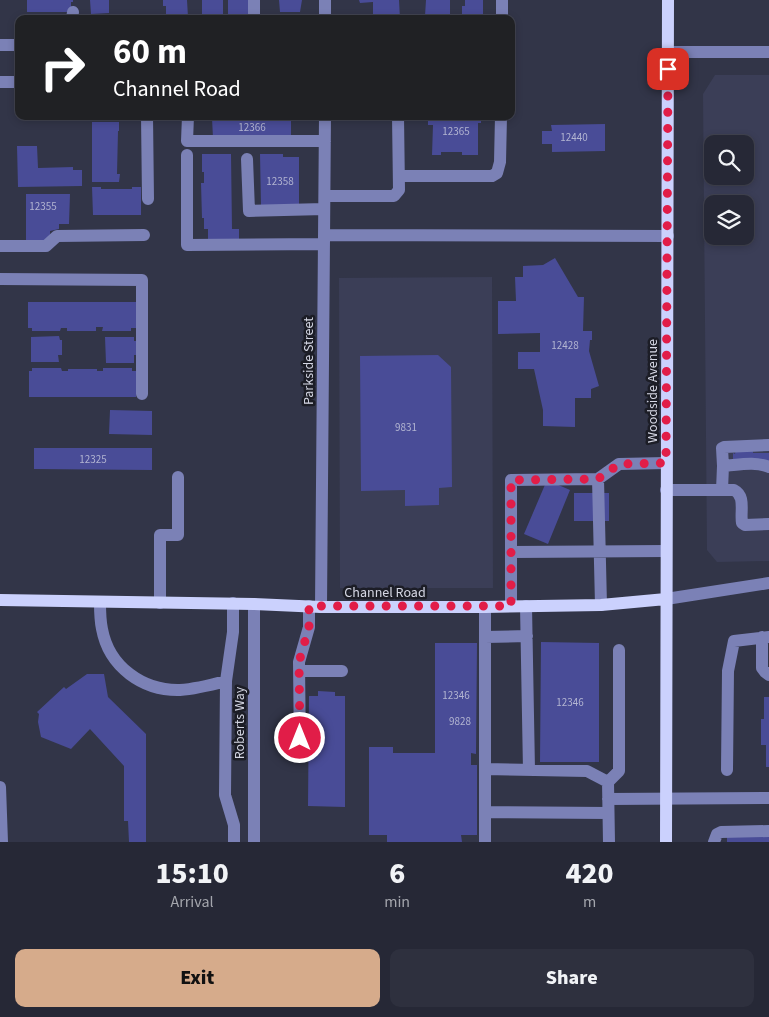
<!DOCTYPE html>
<style>
body{margin:0;font-family:"Source Sans 3",sans-serif;background:#2e303e;color:#f1f3f6;height:100vh;display:flex;flex-direction:column;font-size:19px;white-space:nowrap}
*{box-sizing:border-box;margin:0}
p{font-size:16px;color:#a4a6ad}
.icon{flex:none;width:28px;height:28px;fill:none;stroke:currentColor;stroke-width:2;stroke-linecap:round;stroke-linejoin:round}
.map{position:relative;height:842px;overflow:hidden}
.drawer{display:flex;flex-direction:column;background:#262836;flex:1}
.drawer>*{flex:none}
.hud{position:absolute;left:15px;top:15px;width:500px;height:105px;border-radius:10px;box-shadow:0 2px 8px #0003,0 0 0 1px #424451;background:#202124;color:#fff;overflow:hidden}
.tools{position:absolute;left:704px;top:135px;display:grid;gap:10px}
.tools a{display:grid;place-items:center;width:50px;height:50px;border-radius:10px;background:#262836;box-shadow:0 2px 8px #0003,0 0 0 1px #424451;font-size:25px}
.pin{position:absolute;display:grid;place-items:center;width:42px;height:42px;color:#fff;margin:-21px;border-radius:10px;box-shadow:0 2px 8px #0006}
.me{position:absolute;width:55px;margin:-28px;rotate:0deg;stroke-linejoin:round;filter:drop-shadow(0 0 4px #0008)}
.turn{display:flex;align-items:center;gap:18px;height:105px;padding:0 15px;font-size:22px}
.turn .icon{width:65px;height:65px;stroke-width:2.5}
.turn b{display:block;font-size:35px;line-height:42px}
.eta{display:flex;justify-content:space-evenly;align-items:center;height:85px;text-align:center}
.eta b{font-size:30px;font-weight:800;line-height:35px}
.primary-button{display:flex;gap:10px;margin-top:auto;padding:10px 15px}
.primary-button a{flex:1;height:58px;border-radius:10px;background:#d6ab8b;color:#111;font-size:20px;font-weight:800;line-height:58px;text-align:center}
.primary-button a+a{background:#2e303e;color:#f1f3f6}
.map>svg:first-child{display:block}
.built{fill:#3b3e57;fill-rule:evenodd}
.building{fill:#494c97}
.lines{fill:none;stroke-linecap:round;stroke-linejoin:round}
.minor{stroke:#7b81b6;stroke-width:12}
.major{stroke:#cbd1fd;stroke-width:12}
.route{stroke:#e11d48;stroke-width:9;stroke-dasharray:0 16.2}
.labels{text-anchor:middle;stroke-width:5;stroke-linejoin:round;paint-order:stroke}
.number-label{font-size:11px;fill:#b2b4d1}
.street-label{font-size:14px;fill:#d5d7e4;stroke:#1c1d26}
</style>
<div class="map">
<svg width="769" height="842" viewBox="0 0 769 842">
<rect width="100%" height="100%" fill="#323548"/>
<path class="built" d="M715,75H769V561L717,562L707,550L703,94ZM712,144H745V176H712ZM712,204H745V236H712Z
M492,277L493,588H340L339,278Z"/>
<path class="building" d="M27,0H73V2H71V12H27Z
M90,0H109V13L91,14Z
M163,0H187L188,17H180V19L166,17V6H163Z
M202,0H223V19H202Z
M228,0H249V19H228Z
M279,0H302L300,12H280Z
M359,0H399L400,19H373V2L360,3Z
M426,0H450V16H455V19H433V16H425Z
M465,0H483V16H462V6H465Z
M270,15H289V19H270Z
M291,116V137L213,138L212,118Z
M428,116H481V123H478V155H462V152H441V155H432L433,125H428Z
M92,122H119V131H118L117,174H120L119,182H92Z
M605,124V151L552,152V144H542V131H552L551,125Z
M17,146H37L38,168L73,167V170H82V186L18,187Z
M202,154H231L232,229H239V242H208V229H204V218H202L201,183H204V172H202Z
M260,154H283V157H299V204L261,207Z
M92,187H101V189H132V187H141V215H93Z
M26,194H70L69,224H59V229L50,231V241H26Z
M555,258L578,297H584L583,331H592V340H590L589,351L599,386L591,389V398H575V427L543,426V410L534,369H518V352H540V333L498,334V301H516L515,277H523V266L543,265Z
M28,302H136V328H131V331H102L103,327H96V331H67V328H61L60,331H32V328H28Z
M59,336L60,340H62V355H58L59,362H31V337Z
M105,337H134V341H136V355H134V363H106Z
M438,355L451,367L452,487L439,488V505L405,506V490L361,491L360,356Z
M32,368H61L62,371H68V369H97V371H103V368H132V371H136V397H29V371H32Z
M110,410L152,411V435L109,434Z
M34,448H152V470L34,469Z
M736,449H753V453H769V462L733,460V453L735,454Z
M547,480L570,490L548,544L524,534Z
M574,493H609V521H574Z
M541,642L599,643V762H540Z
M435,643H477L476,754L471,753V765H477V835H461L462,842H387V835H369V747H393V753H435Z
M87,674H104L108,697L146,734V842H129L128,821H124V766L90,729L71,749L41,737L38,722L39,714L37,712L64,687L66,689Z
M318,691L335,692V696H345V807L308,806L309,696H318Z
M764,697H769V767H766V745H761V719H764Z
M769,835V842H727V836Z"/>
<g class="lines">
<path class="minor" d="M72,19L73,12
M254,19V0
M325,19V0
M502,19V0
M0,45H19
M668,52H769
M0,82H19
M147,116L148,199
M188,116L187,141H325
M187,155V245L324,244
M247,159L249,211L324,209
M399,176H492L497,173L500,162L501,116
M325,196H394L399,190L398,116
M324,235L668,236
M0,246H46L57,236L144,235
M0,279L142,280V394
M723,466L722,448L724,447L769,445
M598,479L601,605
M666,490H734C746,496 740,512 742,523L745,525L769,524
M722,490L723,466C738,465 755,461 769,467
M512,552L666,551
M666,599L769,583
M100,602C100,611 100,620 102,629C109,667 143,691 180,690C196,689 211,685 226,681L225,795L234,825V842
M160,603V535H178V477
M511,606V480L598,479L619,464L666,463
M526,606L529,770
M321,607L325,116
M485,607V842
M485,637L527,636
M762,637V668L765,672L769,675
M300,671H342
M226,681L233,632V603
M300,755L299,662L309,627V606
M485,769L587,771L608,782
M727,770L728,671L734,641L769,637
M0,787L2,842
M608,799L769,798
M485,812L608,813
M254,842V604
M609,842L608,782L619,771V650
M714,842L717,834L721,832L769,831"/>
<path class="major" d="M0,600L254,604L321,607H485L601,605L666,599
M666,842L668,0"/>
</g>
<g class="lines">
<path class="route" d="M300,738L299,662L309,627V606H511V480L598,479L619,464L666,463L668,69"/>
</g>
<g class="labels">
<g class="number-label">
<text x="252" y="131">12366</text>
<text x="456" y="135">12365</text>
<text x="574" y="141">12440</text>
<text x="280" y="185">12358</text>
<text x="43" y="210">12355</text>
<text x="565" y="349">12428</text>
<text x="406" y="431">9831</text>
<text x="93" y="463">12325</text>
<text x="456" y="699">12346</text>
<text x="570" y="706">12346</text>
<text x="460" y="725">9828</text>
</g>
<g class="street-label">
<text transform="translate(308 361) rotate(-90)" y="5">Parkside Street</text>
<text transform="translate(652 391) rotate(-90)" y="5">Woodside Avenue</text>
<text x="385" y="597">Channel Road</text>
<text transform="translate(239 723) rotate(-90)" y="5">Roberts Way</text>
</g>
</g>
</svg>
<div class="tools">
<a><svg class="icon" aria-label="search" viewBox="0 0 24 24"><circle cx="10" cy="10" r="6"/><path d="M15 15l6 6"/></svg></a>
<a><svg class="icon" aria-label="layers" viewBox="0 0 24 24"><path d="M12 4l9 5-9 5-9-5zM3 14l9 5 9-5"/></svg></a>
</div>
<div class="pin" style="left:668px;top:69px;background:#d93025"><svg class="icon" aria-label="arrive" viewBox="0 0 24 24"><path d="M6 21V4h12l-3 4 3 4H6"/></svg></div>
<svg class="me" style="left:300px;top:738px" viewBox="-20 -20 40 40"><circle r="17" fill="#e11d48" stroke="#fff" stroke-width="3"/><path d="M0-11L8 9 0 5-8 9z" fill="#fff"/></svg>
<div class="hud">
<div class="turn"><svg class="icon" aria-label="right" viewBox="0 0 24 24"><path d="M7 20v-9h11M14 6l5 5-5 5"/></svg><div><b>60 m</b>Channel Road</div></div>
</div>
</div>
<section class="drawer">
<div class="eta">
<div><b>15:10</b><p>Arrival</p></div>
<div><b>6</b><p>min</p></div>
<div><b>420</b><p>m</p></div>
</div>
<div class="primary-button"><a>Exit</a><a>Share</a></div>
</section>
